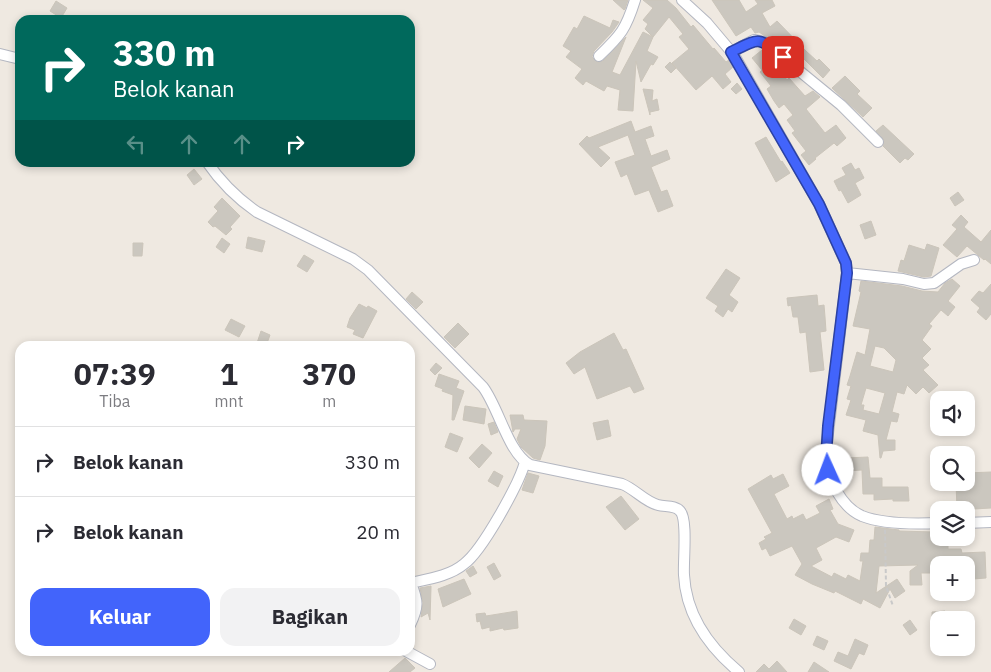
<!DOCTYPE html>
<html lang="id">
<meta charset="utf-8">
<style>
body{margin:0;font-family:"IBM Plex Sans",sans-serif;background:#f2f2f3;color:#2b2b33;height:100vh;display:flex;flex-direction:column;font-size:19px;white-space:nowrap}
*{box-sizing:border-box;margin:0}
p{font-size:16px;color:#7c7c81}
.icon{flex:none;width:28px;height:28px;fill:none;stroke:currentColor;stroke-width:2;stroke-linecap:round;stroke-linejoin:round}
.map{position:relative;flex:1;overflow:hidden}
.drawer{position:absolute;left:15px;top:341px;width:400px;height:315px;display:flex;flex-direction:column;background:#fff;border-radius:15px;box-shadow:0 2px 8px #0003}
.drawer>*{flex:none}
.guide{position:absolute;left:15px;top:15px;width:400px;height:152px;border-radius:15px;box-shadow:0 2px 8px #0003;background:#00695c;color:#fff;overflow:hidden}
.buttons{position:absolute;left:930px;top:391px;display:grid;gap:10px}
.buttons a{display:grid;place-items:center;width:45px;height:45px;border-radius:10px;background:#fff;box-shadow:0 2px 8px #0003;font-size:25px}
.pin{position:absolute;display:grid;place-items:center;width:42px;height:42px;color:#fff;margin:-21px;border-radius:10px;box-shadow:0 2px 8px #0006}
.me{position:absolute;width:55px;margin:-28px;rotate:358deg;stroke-linejoin:round;filter:drop-shadow(0 0 4px #0008)}
.turn{display:flex;align-items:center;gap:18px;height:105px;padding:0 15px;font-size:22px}
.turn .icon{width:65px;height:65px;stroke-width:2.5}
.turn b{display:block;font-size:35px;line-height:42px}
.lanes{display:flex;align-items:center;height:48px;padding:0 15px;background:#0003;justify-content:center;gap:25px;direction:ltr}
.lanes .off{opacity:.35}
.eta{display:flex;justify-content:space-evenly;align-items:center;height:85px;text-align:center}
.eta b{font-size:30px;font-weight:800;line-height:35px}
.cta{display:flex;gap:10px;margin-top:auto;padding:10px 15px}
.cta a{flex:1;height:58px;border-radius:15px;background:#4264fb;color:#fff;font-size:20px;font-weight:800;line-height:58px;text-align:center}
.cta a+a{background:#f2f2f3;color:#2b2b33}
ul{padding:0;list-style:none}
li{display:flex;align-items:center;gap:15px;height:70px;padding:0 15px;border-top:1px solid #e1e1e2}
li div{flex:1}
li b{display:block;font-size:19px}
li em{font-style:normal}
.map>svg:first-child{display:block}
.building{fill:#cbc7bf;stroke:#cbc5ba;fill-rule:evenodd}
.lines{fill:none;stroke-linecap:round;stroke-linejoin:round}
.minor-casing{stroke:#b4b7c1;stroke-width:12}
.path{stroke:#c9c9c9;stroke-width:2;stroke-dasharray:4 2.5;stroke-linecap:butt}
.minor{stroke:#fff;stroke-width:10}
.route-casing{stroke:#2b41a3;stroke-width:12}
.route{stroke:#4264fb;stroke-width:9}
</style>
<div class="map">
<svg width="991" height="672" viewBox="0 0 991 672">
<rect width="100%" height="100%" fill="#efe9e1"/>
<path class="building" d="M613,0H628L625,9L624,10Z
M643,0H667L676,8L691,27L693,25L713,49L714,48L726,62L729,60L733,67L725,74L731,82L723,89L712,76L696,90L672,63L689,49L679,37L683,34L669,17L653,37L645,29L648,24L643,20L653,8Z
M712,0H739L746,12L758,4L755,0H772L775,6L762,13L770,27L777,21L806,51L817,61L819,59L830,70L823,78L795,50L791,53L780,42L777,44L759,32L755,33L751,27L736,36Z
M56,1L67,8L61,18L50,11Z
M584,16L610,28L613,20L619,22L612,32L594,51L592,57L597,62L603,61L626,37L612,72L620,75L643,32L653,37L647,51L658,57L653,65L651,64L641,82L636,61L633,111L618,110L620,90L607,86L604,91L586,81L583,85L575,78L582,69L566,57L571,51L563,46L574,27L577,29Z
M762,50L768,54L766,55L769,60L778,71L779,70L787,80L789,78L805,96L813,91L820,97L806,109L825,133L836,125L846,138L837,146L834,143L815,158L816,159L809,165L801,155L806,151L792,133L795,131L787,120L793,115L784,104L779,108L774,101L767,89L771,86L760,72L762,70L752,58Z
M670,62L676,68L671,73L665,67Z
M845,76L860,91L857,94L872,108L863,117L832,88Z
M737,83L742,89L736,94L731,89Z
M643,89L653,90L652,101L657,99L659,110L650,112V115Z
M631,121L635,132L651,126L654,136L645,139L651,156L667,150L670,159L651,167L661,192L667,190L673,206L658,212L649,190L635,195L627,174L621,177L615,162L635,155L628,135L598,147L610,158L601,167L579,144L587,136L589,138Z
M883,125L914,154L908,160L905,158L900,163L883,146L884,140L876,131Z
M766,137L781,162L782,161L790,173L776,182L755,143Z
M851,163L855,170L859,168L864,178L855,183L861,195L848,203L841,190L839,191L834,181L846,175L842,168Z
M194,169L202,179L194,185L187,175Z
M958,192L964,200L955,206L950,198Z
M222,198L240,216L230,227L232,229L226,235L215,226L213,227L208,222L218,211L214,207Z
M961,215L968,222L964,227L981,242L991,230V264L985,259L984,260L967,246L957,257L943,245L957,229L952,225Z
M871,221L876,235L865,239L860,225Z
M248,237L265,241L262,252L246,248Z
M222,238L230,244L224,253L216,247Z
M133,243H143L142,256H133Z
M927,244L939,248L931,276L924,277L898,271L901,260L904,261L909,245L925,250Z
M304,255L314,261L307,272L297,266Z
M726,269L740,278L729,295L738,302L732,312L728,309L723,317L715,311L718,306L706,298Z
M952,279L960,286L948,301L955,307L948,316L941,310L929,324L932,326L922,340L931,349L922,358L929,365L923,370L938,385L929,393L923,387L916,394L907,385L904,394L897,392L892,412L899,414L897,422L891,421L886,440H895V450L883,451L881,458H880L878,435L863,431L866,420L846,415L851,400L847,399L851,386L847,385L850,376L857,352L865,355L870,329L853,326L861,292L859,291L861,281L902,286L922,291L938,292L945,283ZM875,346L884,348L896,360L893,372L870,366ZM866,388L885,393L879,414L863,410L864,405H861Z
M991,284V314L986,320L977,312L980,308L971,300L979,291L983,293Z
M412,292L423,302L416,309L406,299Z
M817,295L818,306L824,305L825,317L826,331L820,332L824,370L810,372L806,332L800,333L798,317H793L791,305L788,306L787,298Z
M359,304L367,308L368,306L377,311L363,338L353,334L355,330L347,327L350,318Z
M231,319L245,326L239,337L225,330Z
M458,323L469,334L455,348L444,337Z
M261,331L270,335L266,346L257,343Z
M614,333L623,350L626,349L644,389L634,393L630,386L597,399L585,367L574,374L566,363L580,352Z
M436,363L442,368L435,375L430,370Z
M439,374L459,381L456,388L464,391L454,420H452L453,395L442,391L443,389L435,386Z
M465,406L486,409L484,424L463,420Z
M510,415H523L524,420L547,421L545,446L540,460L533,458L521,447L517,439L521,429H515L513,432Z
M608,420L611,436L597,440L593,423Z
M494,422L498,432L491,435L488,424Z
M450,433L463,438L457,452L445,447Z
M482,444L492,453L479,468L469,458Z
M868,457L870,478H882V487H908L909,501H893V499L874,500V494H863L862,470L846,471V458Z
M820,469L824,481L810,487L805,476Z
M494,471L503,476L498,487L488,481Z
M991,472V508L957,510L956,482H966V473Z
M528,473L539,476L533,493L522,490Z
M783,474L789,486L774,494L787,519L792,516L793,519L803,514L806,520L820,513L816,506L829,499L833,509L830,510L838,524L854,530L849,542L836,537L816,548L822,560L811,566L832,577L834,573L846,579L848,575L860,581L863,561H860L861,553H869L870,540H874L875,527L899,530V531L934,532V536L948,538V549H961L962,553L985,552L986,578L973,579V565H951V560H935V573H921L922,585H910V571L918,565L879,566L876,593L897,579L905,591L895,598L890,589L880,608L863,599L861,604L835,591L834,593L812,584L795,575L802,564L792,546L770,556L766,548L762,550L759,543L766,539L764,537L772,533L748,489L771,475L773,479Z
M621,496L639,519L625,530L606,507Z
M494,563L501,576L494,580L487,567Z
M473,566L477,573L470,577L466,571Z
M464,579L471,594L443,607L438,589Z
M431,586V587L430,620L428,613L421,617L423,603L420,588Z
M517,611L518,628L504,630L503,628L490,631V627L482,629L480,621L477,622L476,614L485,613L486,616Z
M945,611V620H932V612Z
M794,619L806,626L801,635L789,628Z
M910,620L917,630L910,635L903,625Z
M817,636L828,641L824,650L813,645Z
M855,639L868,645L864,655L859,653L851,669L834,661L838,652L848,656Z
M405,658L415,668L410,672H389Z
M777,661L787,672H756L764,664L769,669Z
M814,662L829,672H808Z"/>
<g class="lines">
<g class="minor-casing">
<path id="minor" d="M682,0L707,23L734,55L819,204L846,263L847,273L825,459C829,480 841,507 862,516C882,524 917,524 939,523
M731,52L754,40L764,42L841,105L878,142
M0,54L20,59
M599,56C621,35 626,29 635,0
M207,162C220,181 238,199 257,212L353,259L368,270L483,387C499,408 508,453 530,465L622,484C635,489 645,502 658,505C665,507 675,505 680,511C688,519 683,562 684,575C686,615 709,647 739,672
M847,273L903,279L924,284L934,283L961,264L974,260
M966,523L991,522
M410,583C428,579 450,576 464,564C482,551 519,484 525,462
M410,625C419,606 418,601 411,583
M406,651L430,664"/>
</g>
<path class="path" d="M885,530L886,586L893,606"/>
<use href="#minor" class="minor"/>
</g>
<g class="lines">
<g class="route-casing">
<path id="route" d="M783,57C758,36 760,38 731,52L819,204L846,263L847,273L828,426L826,459L828,470"/>
</g>
<use href="#route" class="route"/>
</g>
</svg>
<div class="buttons">
<a><svg class="icon" aria-label="sound" viewBox="0 0 24 24"><path d="M4 9h4l5-4v14l-5-4H4zM17 9q2 3 0 6"/></svg></a>
<a><svg class="icon" aria-label="search" viewBox="0 0 24 24"><circle cx="10" cy="10" r="6"/><path d="M15 15l6 6"/></svg></a>
<a><svg class="icon" aria-label="layers" viewBox="0 0 24 24"><path d="M12 4l9 5-9 5-9-5zM3 14l9 5 9-5"/></svg></a>
<a>+</a>
<a>−</a>
</div>
<div class="pin" style="left:783px;top:57px;background:#d93025"><svg class="icon" aria-label="arrive" viewBox="0 0 24 24"><path d="M6 21V4h12l-3 4 3 4H6"/></svg></div>
<svg class="me" style="left:828px;top:470px" viewBox="-20 -20 40 40"><circle r="19" fill="#fff"/><path d="M0-13L10 11 0 6-10 11z" fill="#4264fb"/></svg>
<div class="guide">
<div class="turn"><svg class="icon" aria-label="right" viewBox="0 0 24 24"><path d="M7 20v-9h11M14 6l5 5-5 5"/></svg><div><b>330 m</b>Belok kanan</div></div>
<div class="lanes"><svg class="icon off" aria-label="left" viewBox="0 0 24 24"><path d="M17 20v-9H6M10 6l-5 5 5 5"/></svg><svg class="icon off" aria-label="ahead" viewBox="0 0 24 24"><path d="M12 20V5M6 11l6-6 6 6"/></svg><svg class="icon off" aria-label="ahead" viewBox="0 0 24 24"><path d="M12 20V5M6 11l6-6 6 6"/></svg><svg class="icon" aria-label="right" viewBox="0 0 24 24"><path d="M7 20v-9h11M14 6l5 5-5 5"/></svg></div>
</div>
<section class="drawer">
<div class="eta">
<div><b>07:39</b><p>Tiba</p></div>
<div><b>1</b><p>mnt</p></div>
<div><b>370</b><p>m</p></div>
</div>
<ul>
<li><svg class="icon" aria-label="right" viewBox="0 0 24 24"><path d="M7 20v-9h11M14 6l5 5-5 5"/></svg><div><b>Belok kanan</b></div><em>330 m</em></li>
<li><svg class="icon" aria-label="right" viewBox="0 0 24 24"><path d="M7 20v-9h11M14 6l5 5-5 5"/></svg><div><b>Belok kanan</b></div><em>20 m</em></li>
</ul>
<div class="cta"><a>Keluar</a><a>Bagikan</a></div>
</section>
</div>
